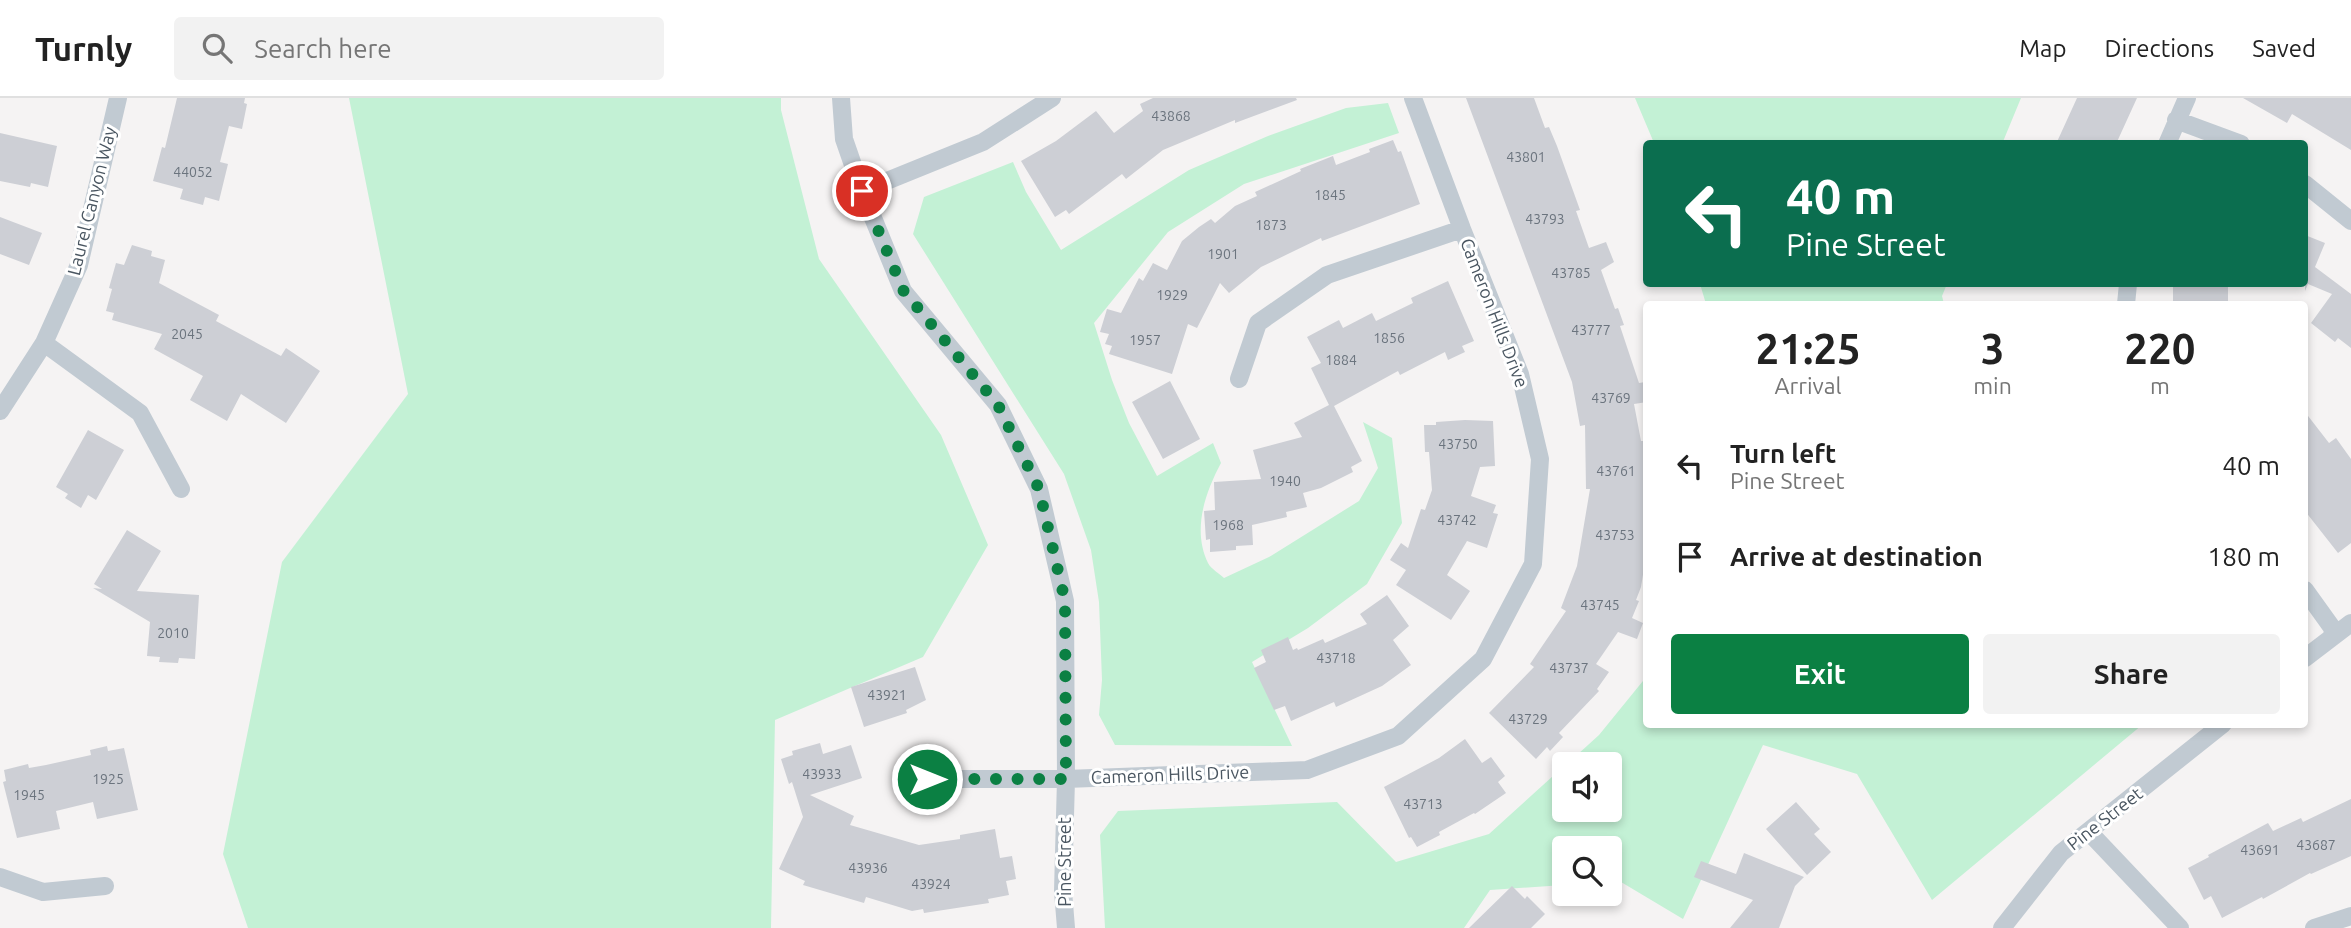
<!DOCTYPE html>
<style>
body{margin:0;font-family:Ubuntu,sans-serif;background:#f2f2f2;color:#222;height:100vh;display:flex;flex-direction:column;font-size:26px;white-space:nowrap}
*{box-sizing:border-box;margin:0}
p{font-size:23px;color:#767676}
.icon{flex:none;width:38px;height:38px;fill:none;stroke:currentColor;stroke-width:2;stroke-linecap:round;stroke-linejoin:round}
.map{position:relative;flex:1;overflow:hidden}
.panel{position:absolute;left:1643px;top:203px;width:665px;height:427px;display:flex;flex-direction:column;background:#fff;border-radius:7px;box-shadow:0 4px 10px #0003}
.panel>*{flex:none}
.banner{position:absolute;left:1643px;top:42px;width:665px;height:147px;border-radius:7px;box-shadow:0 4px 10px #0003;background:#0b6e4f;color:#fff;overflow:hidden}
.tools{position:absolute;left:1552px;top:654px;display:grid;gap:14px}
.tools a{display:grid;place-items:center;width:70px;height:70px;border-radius:7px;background:#fff;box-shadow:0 4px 10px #0003;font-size:35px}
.pin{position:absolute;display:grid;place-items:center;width:60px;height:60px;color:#fff;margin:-30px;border:4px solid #fff;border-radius:50%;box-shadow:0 2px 7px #0007}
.me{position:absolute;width:77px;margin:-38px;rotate:90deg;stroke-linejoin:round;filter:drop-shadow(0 0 5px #0008)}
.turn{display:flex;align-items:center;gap:24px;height:147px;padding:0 28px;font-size:32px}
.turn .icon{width:91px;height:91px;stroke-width:2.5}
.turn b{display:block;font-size:49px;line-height:60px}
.eta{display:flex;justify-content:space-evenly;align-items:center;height:119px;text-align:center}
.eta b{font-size:42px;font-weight:700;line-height:49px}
.cta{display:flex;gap:14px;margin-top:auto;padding:14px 28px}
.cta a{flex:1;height:80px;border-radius:7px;background:#0b8043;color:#fff;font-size:28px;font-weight:700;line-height:80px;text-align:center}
.cta a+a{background:#f2f2f2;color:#222}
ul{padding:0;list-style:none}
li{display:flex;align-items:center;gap:21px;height:91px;padding:0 28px}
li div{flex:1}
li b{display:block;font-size:26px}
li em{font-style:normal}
header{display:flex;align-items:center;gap:42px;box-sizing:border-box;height:98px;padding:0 35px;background:#fff;border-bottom:2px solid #e0e0e0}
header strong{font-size:33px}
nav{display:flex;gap:38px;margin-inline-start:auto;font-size:24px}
.search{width:490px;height:63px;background:#f2f2f2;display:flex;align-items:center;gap:18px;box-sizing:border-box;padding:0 24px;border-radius:7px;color:#767676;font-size:26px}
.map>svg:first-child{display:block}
.green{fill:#c3f1d5}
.building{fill:#cdcfd5}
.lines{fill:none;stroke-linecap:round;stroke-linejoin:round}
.street{stroke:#c1cad2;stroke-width:18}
.route{stroke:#0b8043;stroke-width:12;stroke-dasharray:0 21.6}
.labels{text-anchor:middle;stroke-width:6;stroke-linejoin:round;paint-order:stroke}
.number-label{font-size:14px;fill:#6b747e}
.street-label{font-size:18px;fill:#4a5661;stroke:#fff}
</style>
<header>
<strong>Turnly</strong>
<div class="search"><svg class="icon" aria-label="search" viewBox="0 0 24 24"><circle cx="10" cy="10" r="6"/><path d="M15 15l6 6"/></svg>Search here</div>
<nav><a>Map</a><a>Directions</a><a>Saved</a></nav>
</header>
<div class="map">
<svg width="2351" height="830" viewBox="0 0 2351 830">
<rect width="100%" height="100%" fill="#f5f3f3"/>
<path class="green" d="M349,0H781V12L819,161L941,337L988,447L923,559L775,622L771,830H248L223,756L282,464L408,296Z
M1635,0H2021L2002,46L1654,45Z
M1388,5L1399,35L1244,86L1168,134L1094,225L1112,282L1129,325L1157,378L1213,345L1221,365C1205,395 1192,432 1208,465C1211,471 1219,475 1224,480L1269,459L1359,403L1378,370L1363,324L1392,340L1402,425L1367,486L1308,530L1252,564L1292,648L1115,647L1099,617L1102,582L1099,504L1091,452L1064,376L913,136L924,99L1013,64L1026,94L1061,152L1189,72L1268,38L1346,10Z
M1700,186H1947L1942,198L1944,206H1706Z
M1647,578V626L2142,627L1932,802L1857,676L1763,647L1683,821L1621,784L1610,785V751H1564V787L1490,792L1464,830H1105L1100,737L1118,713L1337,704L1396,764L1489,736L1564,668V712H1610V667H1566L1599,637Z"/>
<path class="building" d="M177,0H245L244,5L247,6L242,31L229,28L220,64L228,66L219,103L205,99L203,107L180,101L183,91L153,83L162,49L165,50Z
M1153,0H1296L1297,2L1235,25V22L1163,52L1126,81L1122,76L1069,116L1066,112L1055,119L1021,63L1056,43L1096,13L1114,35L1143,13L1140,6Z
M1466,0H1534L1545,30L1549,29L1557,48L1580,112L1576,113L1589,150L1606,144L1614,164L1601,172L1615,211L1618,210L1624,227L1620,228L1639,285L1645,284L1647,295V304L1634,306L1641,343H1647V452L1641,489L1636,502L1639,503L1632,520L1643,525L1637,541L1618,534L1596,566L1609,574L1597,591L1599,593L1559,635L1563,639L1550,653L1547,649L1536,661L1489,615L1534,569L1530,566L1566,513L1561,510L1577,468L1590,391H1586L1585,327L1580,328L1572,284Z
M2077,0H2137L2116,46H2056Z
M2243,0H2351V52L2292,16L2287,25Z
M0,35L57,48L48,89L31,85L30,89L0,83Z
M1393,42L1398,54L1401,53L1420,106L1322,143L1321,140L1261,169L1229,195L1220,185L1197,230L1188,226L1172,276L1109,256L1112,248L1105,246L1109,236L1100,234L1107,211L1121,215L1139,180L1143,183L1153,165L1167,172L1182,143L1199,129L1211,121L1215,125L1235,108L1257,98L1255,94L1301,73L1300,71L1333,58L1336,67L1370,54L1369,51Z
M0,119L42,135L29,167L0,156Z
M2305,137L2325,145L2315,169L2351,196V250L2338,240L2335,244L2311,225L2332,196L2308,186L2305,193Z
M132,147L152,153L151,158L165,162L159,185L219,217L216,223L281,258L286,250L320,273L286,325L241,296L227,323L190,302L203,278L154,251L162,236L112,222L114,215L106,213L112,191L109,190L116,165L124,167Z
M1448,183L1474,243L1462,248L1465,254L1448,262L1445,254L1400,277L1398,273L1334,308L1362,363L1351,369L1353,374L1321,390L1303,395L1307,409L1286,414L1287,419L1252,427L1253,447L1236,448V452L1210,454V441L1206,442L1204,413L1215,412L1214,384L1261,381L1253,352L1302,339L1294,325L1329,307L1311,270L1321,265L1307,239L1339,222L1343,230L1372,215L1376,223L1413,205L1411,200Z
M2179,186H2228V206H2173V187H2179Z
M1170,283L1200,341L1163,361L1132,304Z
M2305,314L2329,345L2336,340L2351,361V445L2338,455L2305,413Z
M1465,322L1493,323L1495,368L1480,369L1471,398L1496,407L1493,415L1498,416L1487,450L1467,443L1447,477L1470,493L1451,522L1396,487L1406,472L1390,462L1401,445L1408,450L1421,411L1425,412L1432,392L1429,354H1425L1424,327H1436V324Z
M88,332L124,352L96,402L88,397L81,410L65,400L68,396L56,389Z
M127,432L161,453L137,493L199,497L195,561L179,560L178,565L159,564L160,559L147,558L150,524L93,490L102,491L94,486Z
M1387,497L1409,528L1393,542L1411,567L1382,588L1336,609L1334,604L1291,623L1285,608L1274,612L1254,570L1266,564L1261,552L1288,539L1293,552L1297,550L1298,552L1323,541L1325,545L1367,526L1360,516Z
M915,569L926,602L906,612L907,615L864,629L851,589Z
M1465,641L1482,665L1491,659L1505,678L1498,684L1506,695L1475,716L1474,715L1439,734L1440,737L1417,749L1411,739L1409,740L1384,689L1439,660Z
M820,645L823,656L851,647L862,680L810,697L854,718L850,727L919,747L960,741V737L995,731L1000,760L1012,758L1016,781L1006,783L1009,797L988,801L989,805L924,815L923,811L912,813L866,799L864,805L803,787L805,783L779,771L803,719L792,684L789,686L781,661L793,657L792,653Z
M107,648L108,653L124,650L138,712L97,721L93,704L56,713L60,731L17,740L3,684L6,683L4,672L28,666L29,670L46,667L91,657L90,652Z
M2351,701V758L2311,776L2310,775L2263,801L2262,799L2222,820L2211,798L2204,802L2188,770L2209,759L2208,757L2268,725L2273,733L2301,720L2303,724Z
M1796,704L1820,731L1814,736L1831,754L1807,777L1766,731Z
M1744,755L1804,779L1795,788L1779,830H1730L1753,802L1694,779L1701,763L1736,776Z
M1512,788L1525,801L1527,798L1545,816L1531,830H1469Z"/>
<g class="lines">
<path class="street" d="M841,0L844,41L862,93L903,193L998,307L1039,391L1065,503L1066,681L1063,793L1066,830
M2176,22L2241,46
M2167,46L2187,0
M2305,86L2351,123
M862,93L983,44L1052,0
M2126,206L2128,186
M44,245L140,315L181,391
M1239,281L1258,225L1327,177L1462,131
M0,313L44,245L79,167L118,0
M2305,492L2333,531L2332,538
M2305,560L2351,525
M927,681H1066L1307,672L1398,638L1483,561L1533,466L1540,361L1520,276L1462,131L1413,0
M2089,734L2180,830
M0,779L43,794L105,788
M2002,830L2061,755L2223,626
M2314,830L2351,818"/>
</g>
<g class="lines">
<path class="route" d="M862,93L903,192L998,307L1039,391L1065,503L1066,681H927"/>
</g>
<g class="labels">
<g class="number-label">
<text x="1171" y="23">43868</text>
<text x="1526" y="64">43801</text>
<text x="193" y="79">44052</text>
<text x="1330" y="102">1845</text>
<text x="1545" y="126">43793</text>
<text x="1271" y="132">1873</text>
<text x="1223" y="161">1901</text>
<text x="1571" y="180">43785</text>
<text x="1172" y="202">1929</text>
<text x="1591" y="237">43777</text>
<text x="187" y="241">2045</text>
<text x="1389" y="245">1856</text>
<text x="1145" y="247">1957</text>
<text x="1341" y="267">1884</text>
<text x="1611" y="305">43769</text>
<text x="1458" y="351">43750</text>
<text x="1616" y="378">43761</text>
<text x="1285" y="388">1940</text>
<text x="1457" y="427">43742</text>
<text x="1228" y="432">1968</text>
<text x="1615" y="442">43753</text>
<text x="1600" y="512">43745</text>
<text x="173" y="540">2010</text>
<text x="1336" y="565">43718</text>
<text x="1569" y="575">43737</text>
<text x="887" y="602">43921</text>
<text x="1528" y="626">43729</text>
<text x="822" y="681">43933</text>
<text x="108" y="686">1925</text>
<text x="29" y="702">1945</text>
<text x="1423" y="711">43713</text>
<text x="2316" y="752">43687</text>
<text x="2260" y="757">43691</text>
<text x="868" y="775">43936</text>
<text x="931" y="791">43924</text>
</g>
<g class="street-label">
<text transform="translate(92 103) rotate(-76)" y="6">Laurel Canyon Way</text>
<text transform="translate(1494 215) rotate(69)" y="6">Cameron Hills Drive</text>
<text transform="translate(1170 677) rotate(-2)" y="6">Cameron Hills Drive</text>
<text transform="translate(2105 721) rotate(-38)" y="6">Pine Street</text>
<text transform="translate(1065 764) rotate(-90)" y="6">Pine Street</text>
</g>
</g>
</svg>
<div class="tools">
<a><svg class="icon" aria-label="sound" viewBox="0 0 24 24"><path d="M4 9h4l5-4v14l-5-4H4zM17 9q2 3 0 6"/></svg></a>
<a><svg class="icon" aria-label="search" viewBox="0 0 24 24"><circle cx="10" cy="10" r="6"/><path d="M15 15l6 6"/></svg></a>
</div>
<div class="pin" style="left:862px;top:93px;background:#d93025"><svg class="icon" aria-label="arrive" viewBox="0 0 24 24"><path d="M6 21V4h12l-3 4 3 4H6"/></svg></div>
<svg class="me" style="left:927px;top:681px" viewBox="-20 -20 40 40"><circle r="17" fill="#0b8043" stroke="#fff" stroke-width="3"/><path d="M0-11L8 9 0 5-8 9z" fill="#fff"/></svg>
<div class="banner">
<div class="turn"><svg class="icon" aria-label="left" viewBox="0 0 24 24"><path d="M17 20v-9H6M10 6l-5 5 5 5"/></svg><div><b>40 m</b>Pine Street</div></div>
</div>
<section class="panel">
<div class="eta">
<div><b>21:25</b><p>Arrival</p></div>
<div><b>3</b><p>min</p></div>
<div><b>220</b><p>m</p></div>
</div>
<ul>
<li><svg class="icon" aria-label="left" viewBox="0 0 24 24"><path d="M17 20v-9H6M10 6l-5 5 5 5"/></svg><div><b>Turn left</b><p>Pine Street</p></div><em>40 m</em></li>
<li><svg class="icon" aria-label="arrive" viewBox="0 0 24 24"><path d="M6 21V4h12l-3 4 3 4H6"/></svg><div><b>Arrive at destination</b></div><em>180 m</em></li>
</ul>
<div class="cta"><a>Exit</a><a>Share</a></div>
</section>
</div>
